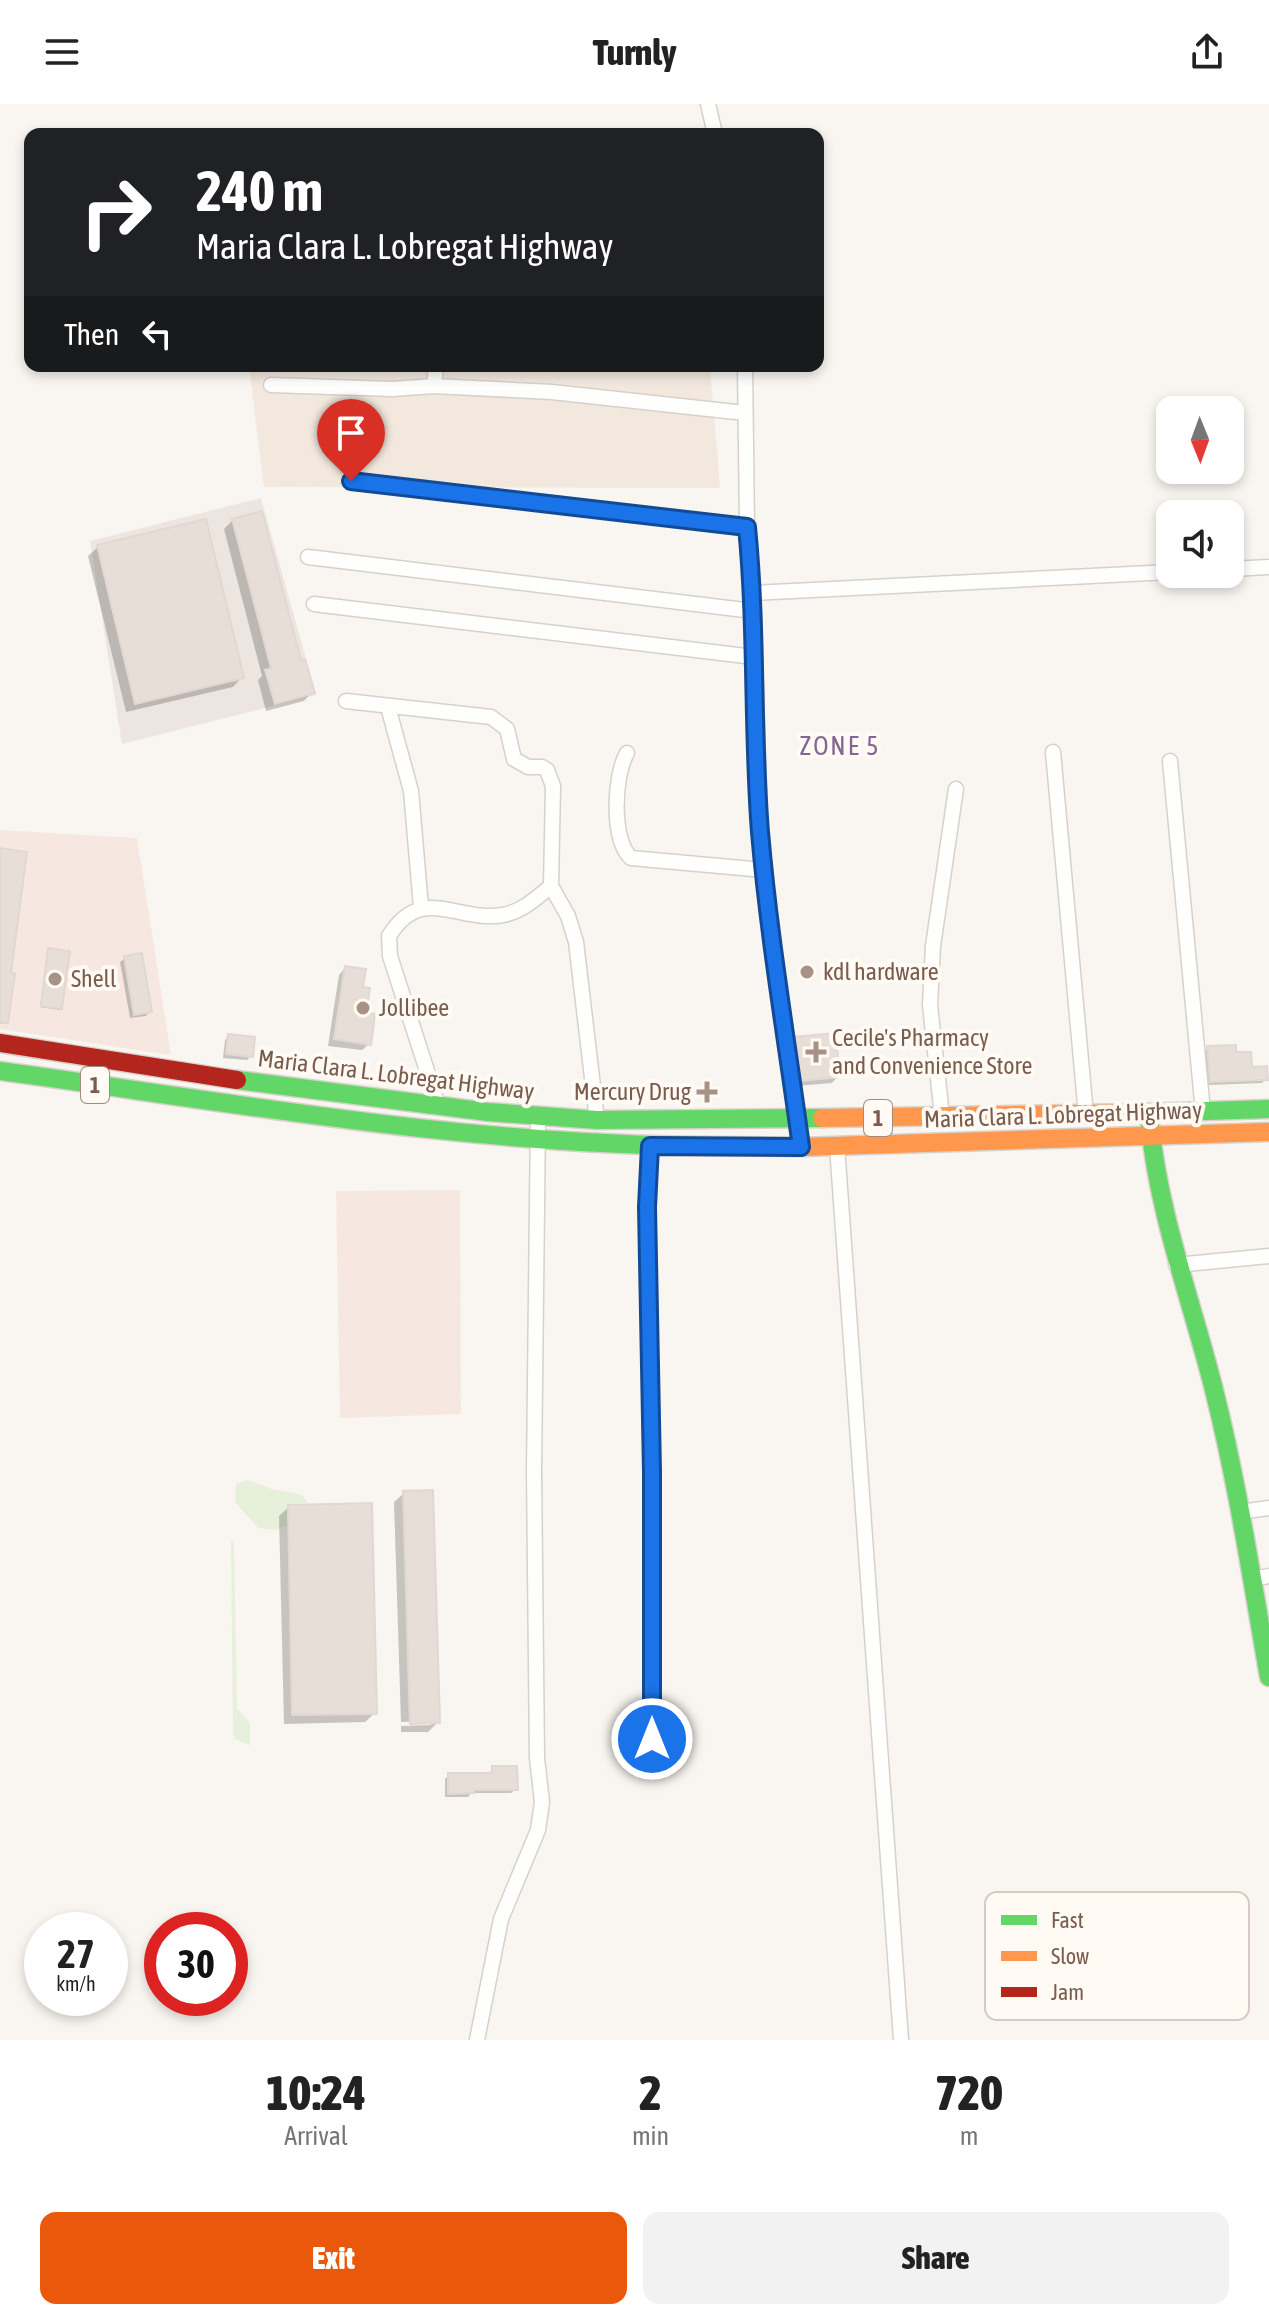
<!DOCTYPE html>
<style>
body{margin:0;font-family:"Asap Condensed",sans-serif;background:#f2f2f2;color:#222;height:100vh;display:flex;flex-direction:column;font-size:30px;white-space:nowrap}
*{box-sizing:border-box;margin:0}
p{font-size:26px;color:#767676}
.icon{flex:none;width:44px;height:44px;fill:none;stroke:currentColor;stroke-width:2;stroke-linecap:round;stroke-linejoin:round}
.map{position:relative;height:1936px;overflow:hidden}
.drawer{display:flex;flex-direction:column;background:#fff;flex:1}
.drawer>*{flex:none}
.guide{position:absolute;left:24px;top:24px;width:800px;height:244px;border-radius:16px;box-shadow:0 4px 12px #0003;background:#202124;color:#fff;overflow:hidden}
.needle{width:52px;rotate:179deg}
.controls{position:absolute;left:1156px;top:292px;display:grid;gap:16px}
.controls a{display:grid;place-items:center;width:88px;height:88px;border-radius:16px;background:#fff;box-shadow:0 4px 12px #0003;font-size:40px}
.speed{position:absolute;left:24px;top:1808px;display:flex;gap:16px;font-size:40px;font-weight:700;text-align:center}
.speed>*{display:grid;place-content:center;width:104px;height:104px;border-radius:50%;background:#fff;box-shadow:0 4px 12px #0003;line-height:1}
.speed small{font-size:20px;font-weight:400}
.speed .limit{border:12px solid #d22;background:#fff;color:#111}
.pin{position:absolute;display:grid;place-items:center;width:68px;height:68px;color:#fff;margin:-82px -34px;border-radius:50% 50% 50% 0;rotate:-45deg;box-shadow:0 0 8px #0007}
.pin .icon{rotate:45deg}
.me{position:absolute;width:88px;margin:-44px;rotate:0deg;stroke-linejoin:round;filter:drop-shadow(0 0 6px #0008)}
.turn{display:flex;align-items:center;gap:28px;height:168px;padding:0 40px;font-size:36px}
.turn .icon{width:104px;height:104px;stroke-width:2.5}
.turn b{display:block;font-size:56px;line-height:68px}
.then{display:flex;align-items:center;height:76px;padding:0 40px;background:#0003;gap:16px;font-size:30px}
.eta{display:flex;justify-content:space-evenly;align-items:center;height:136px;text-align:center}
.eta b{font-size:48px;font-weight:800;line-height:56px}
.action{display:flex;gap:16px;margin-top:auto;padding:16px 40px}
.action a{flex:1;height:92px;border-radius:16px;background:#ea580c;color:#fff;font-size:32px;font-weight:800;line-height:92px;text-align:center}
.action a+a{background:#f2f2f2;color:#222}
header{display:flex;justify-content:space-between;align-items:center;height:104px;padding:0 40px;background:#fff;font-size:36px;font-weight:800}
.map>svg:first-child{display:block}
.residential{fill:#f2e8de}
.commercial{fill:#f6e8e1}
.industrial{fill:#ede5e0}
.green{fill:#e7f0db}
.shadow{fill:#0003}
.building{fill:#e6ded7;stroke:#e2d8d2;stroke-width:2}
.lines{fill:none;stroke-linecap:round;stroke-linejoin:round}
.street-casing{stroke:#d7d1cb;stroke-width:17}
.fast-casing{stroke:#d9d2cb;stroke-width:21}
.slow-casing{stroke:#d9d2cb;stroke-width:21}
.jam-casing{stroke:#d9d2cb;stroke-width:21}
.street{stroke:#fefefd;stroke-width:14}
.fast{stroke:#63d668;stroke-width:18}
.slow{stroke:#ff974d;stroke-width:18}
.jam{stroke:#b3261e;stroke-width:18}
.route-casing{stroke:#114b97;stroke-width:20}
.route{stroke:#1a73e8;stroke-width:14}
.poi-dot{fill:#a69286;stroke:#fffaf3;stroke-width:3}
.labels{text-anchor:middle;stroke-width:8;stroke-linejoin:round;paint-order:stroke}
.shield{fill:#fffaf3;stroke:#a28b7f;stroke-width:2}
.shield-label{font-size:22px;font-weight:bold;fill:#7a5c4d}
.poi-label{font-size:24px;fill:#7a5c4d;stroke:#fffaf3;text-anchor:start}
.street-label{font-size:24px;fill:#7a5c4d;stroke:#fffaf3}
.neighbourhood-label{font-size:26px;letter-spacing:2px;fill:#846695;stroke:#fffaf3}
.key{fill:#fffaf3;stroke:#d7cbc1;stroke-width:2}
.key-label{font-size:22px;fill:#7a5c4d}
</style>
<header><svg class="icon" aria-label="menu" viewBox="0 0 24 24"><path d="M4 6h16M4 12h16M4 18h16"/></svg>Turnly<svg class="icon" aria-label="share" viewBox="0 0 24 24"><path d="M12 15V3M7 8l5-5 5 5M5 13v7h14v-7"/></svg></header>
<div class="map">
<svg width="1269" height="1936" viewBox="0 0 1269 1936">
<rect width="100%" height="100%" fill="#f9f5f0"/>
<path class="residential" d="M249,262H710L720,384L264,383Z"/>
<path class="commercial" d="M0,726L137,734L171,951L0,925Z
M460,1086L461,1310L340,1314L336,1087Z"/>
<path class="industrial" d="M261,394L316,591L122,640L90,437Z"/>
<path class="green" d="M248,1376L274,1386L296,1389L303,1392L308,1399L287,1400V1422L275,1426L258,1424L235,1398L236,1380Z
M231,1436L234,1437L237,1604L250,1620V1641L235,1635L233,1627Z"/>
<path class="shadow" d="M233,416L312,588L304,597L266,607L258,576L262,572L224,425Z
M98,443L242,573L233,583L126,608L88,452Z
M48,848L60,904L59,906L40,903Z
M125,854L150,907L146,912L130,914L120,858Z
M345,864L361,885L369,940L362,946L328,942L339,871Z
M229,932L251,952L247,956L223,954L225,936Z
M795,935L838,972L832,979L795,982L788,941Z
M1208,944L1234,950L1266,975L1262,979L1207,981L1204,948Z
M404,1389L438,1618L428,1628H401V1622L431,1621V1617L401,1618L394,1398Z
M289,1403L375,1609L365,1618L284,1620L279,1412Z
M493,1664L516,1685L511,1689H471L468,1693H445V1675L449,1671H488Z"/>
<path class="building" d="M262,407L301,556L305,555L315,589L275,600L265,566L271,564L232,415Z
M206,415L244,574L135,600L97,441Z
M0,744L27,748L11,869L15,870L8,919H0Z
M48,844L70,847L62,905L41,902Z
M142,849L152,908L134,911L124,852Z
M345,862L366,865L363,883L370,884L366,908L375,910L371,941L334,935Z
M836,929L840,973L801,977L794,933Z
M228,930L255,933L253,953L226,950Z
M1236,941V948H1251L1252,963L1267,962L1268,976L1210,978L1207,942Z
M433,1386L440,1619L410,1620L403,1387Z
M372,1399L377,1610L292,1611L288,1401Z
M492,1662H517L518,1686H474V1689L448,1690V1669H492Z"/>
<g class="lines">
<g class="street-casing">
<path id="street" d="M708,0L715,30
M745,262L747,423L753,489L760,725L781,912L801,1043
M271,281L392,285L434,282L552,288L745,309
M434,282L436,262
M351,377L747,423
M308,453L753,507
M1230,465L1269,463
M753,489L1170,468
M314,500L754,553
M346,597L491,613L507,625L514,655L528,663H542L547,666L553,682L551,782C537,794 521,808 503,811C457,819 422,779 389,832L390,852L438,1001
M388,603L411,687L421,803
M1053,648L1086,1011
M627,649C614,671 611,736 631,754L764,766
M1170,657L1203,1008
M551,782L568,812L576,838L597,1016
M942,1012L930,901L933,842L956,685
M650,1042L647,1103L652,1368V1665
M837,1042L901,1936
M1176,1161L1269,1152
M1240,1408L1269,1404
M1252,1475L1269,1472
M477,1936L501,1815L538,1726L542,1698L537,1654L534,1367L538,1013"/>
</g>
<g class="fast-casing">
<path id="fast" d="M0,967C234,999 469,1041 706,1042
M237,976L488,1008L597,1016L822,1014
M1144,1009L1269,1005
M1150,1021C1159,1112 1192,1198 1214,1286C1238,1381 1252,1477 1269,1573"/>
</g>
<g class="slow-casing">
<path id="slow" d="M822,1014L1144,1009
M706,1042L801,1043L1269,1028"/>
</g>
<g class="jam-casing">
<path id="jam" d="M0,939L237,976"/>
</g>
<use href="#street" class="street"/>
<use href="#fast" class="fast"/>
<use href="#slow" class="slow"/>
<use href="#jam" class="jam"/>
</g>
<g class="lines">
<g class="route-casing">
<path id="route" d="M351,377L747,423C757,525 752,627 760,728C769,834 787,938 801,1043L650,1042L647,1103L652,1368V1635"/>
</g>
<use href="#route" class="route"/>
</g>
<g class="poi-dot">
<circle cx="807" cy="868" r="8"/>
<circle cx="55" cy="875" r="8"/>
<circle cx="363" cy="904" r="8"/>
<path d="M812 936h8v8h8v8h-8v8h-8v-8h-8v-8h8z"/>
<path d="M703 976h8v8h8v8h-8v8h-8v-8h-8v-8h8z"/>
</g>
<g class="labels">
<g class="shield">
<rect x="81" y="963" width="28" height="36" rx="6"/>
<rect x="864" y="996" width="28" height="36" rx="6"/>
</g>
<g class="shield-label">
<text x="95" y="989">1</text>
<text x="878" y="1022">1</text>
</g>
<g class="poi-label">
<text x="823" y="876">kdl hardware</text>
<text x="71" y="883">Shell</text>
<text x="379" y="912">Jollibee</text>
<text x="832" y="942">Cecile's Pharmacy<tspan x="832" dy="28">and Convenience Store</tspan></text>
<text x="691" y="996" text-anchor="end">Mercury Drug</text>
</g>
<g class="street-label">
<text transform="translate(396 971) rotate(7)" y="8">Maria Clara L. Lobregat Highway</text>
<text transform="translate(1063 1011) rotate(-2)" y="8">Maria Clara L. Lobregat Highway</text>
</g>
<g class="neighbourhood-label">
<text x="840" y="651">ZONE 5</text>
</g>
</g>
<rect x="985" y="1788" width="264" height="128" rx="12" class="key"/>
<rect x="1001" y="1811" width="36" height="10" fill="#63d668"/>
<rect x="1001" y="1847" width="36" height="10" fill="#ff974d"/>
<rect x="1001" y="1883" width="36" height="10" fill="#b3261e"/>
<g class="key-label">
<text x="1051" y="1824">Fast</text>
<text x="1051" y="1860">Slow</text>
<text x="1051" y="1896">Jam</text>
</g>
</svg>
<div class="controls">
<a><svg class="needle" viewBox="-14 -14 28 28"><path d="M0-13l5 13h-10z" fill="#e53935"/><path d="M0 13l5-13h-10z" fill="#767676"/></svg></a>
<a><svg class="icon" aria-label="sound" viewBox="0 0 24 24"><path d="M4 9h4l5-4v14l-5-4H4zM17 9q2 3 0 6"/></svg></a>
</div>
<div class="speed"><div>27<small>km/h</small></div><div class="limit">30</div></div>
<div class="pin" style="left:351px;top:377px;background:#d93025"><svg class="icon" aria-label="arrive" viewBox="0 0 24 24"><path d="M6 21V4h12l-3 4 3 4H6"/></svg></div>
<svg class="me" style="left:652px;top:1635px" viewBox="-20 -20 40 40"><circle r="17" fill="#1a73e8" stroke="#fff" stroke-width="3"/><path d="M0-11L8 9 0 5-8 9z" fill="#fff"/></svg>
<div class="guide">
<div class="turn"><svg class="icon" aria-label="right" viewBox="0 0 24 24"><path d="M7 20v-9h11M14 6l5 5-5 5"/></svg><div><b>240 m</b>Maria Clara L. Lobregat Highway</div></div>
<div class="then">Then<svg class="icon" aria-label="left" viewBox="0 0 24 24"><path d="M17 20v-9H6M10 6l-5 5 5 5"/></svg></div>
</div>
</div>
<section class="drawer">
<div class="eta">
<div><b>10:24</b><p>Arrival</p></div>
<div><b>2</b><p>min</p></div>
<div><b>720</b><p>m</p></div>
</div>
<div class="action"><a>Exit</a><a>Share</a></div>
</section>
